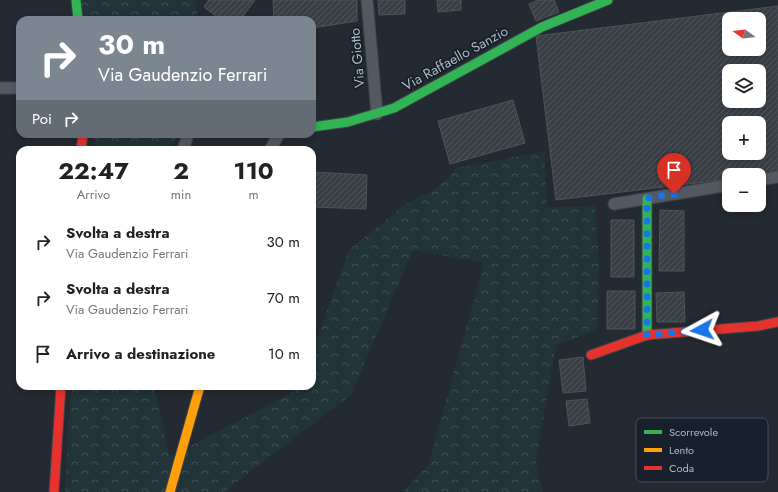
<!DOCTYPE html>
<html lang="it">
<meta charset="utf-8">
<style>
body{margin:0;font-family:Jost,sans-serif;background:#f6f6f6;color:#222;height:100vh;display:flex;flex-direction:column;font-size:15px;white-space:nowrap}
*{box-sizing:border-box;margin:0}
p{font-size:13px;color:#767676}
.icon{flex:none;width:22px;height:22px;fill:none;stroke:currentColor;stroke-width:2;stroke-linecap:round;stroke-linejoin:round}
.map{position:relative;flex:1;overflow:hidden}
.details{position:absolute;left:16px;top:146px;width:300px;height:244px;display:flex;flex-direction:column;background:#fff;border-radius:12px;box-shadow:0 2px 6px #0003}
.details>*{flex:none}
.hud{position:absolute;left:16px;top:16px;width:300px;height:122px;border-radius:12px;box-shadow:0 2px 6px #0003;background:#7c8691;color:#fff;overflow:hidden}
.needle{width:26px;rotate:285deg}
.tools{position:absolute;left:722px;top:12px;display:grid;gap:8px}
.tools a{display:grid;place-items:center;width:44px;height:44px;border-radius:8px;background:#fff;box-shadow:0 2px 6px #0003;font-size:20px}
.pin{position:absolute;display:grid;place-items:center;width:34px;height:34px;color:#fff;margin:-41px -17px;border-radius:50% 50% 50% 0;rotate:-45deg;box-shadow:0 0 4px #0007}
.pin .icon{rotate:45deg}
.me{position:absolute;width:44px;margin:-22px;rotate:265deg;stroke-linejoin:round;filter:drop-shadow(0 0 3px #0008)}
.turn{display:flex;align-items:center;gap:14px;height:84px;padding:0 16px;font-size:18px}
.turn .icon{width:52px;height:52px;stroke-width:2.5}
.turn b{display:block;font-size:28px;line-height:34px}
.then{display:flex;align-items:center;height:38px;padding:0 16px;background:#0003;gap:8px;font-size:15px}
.eta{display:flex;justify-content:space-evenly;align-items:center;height:68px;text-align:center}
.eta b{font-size:24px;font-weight:700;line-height:28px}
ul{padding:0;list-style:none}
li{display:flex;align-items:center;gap:12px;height:56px;padding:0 16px}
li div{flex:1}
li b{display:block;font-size:15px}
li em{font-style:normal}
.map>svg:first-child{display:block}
.forest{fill:url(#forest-crowns)}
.building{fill:url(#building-hatch);stroke:#4b525a;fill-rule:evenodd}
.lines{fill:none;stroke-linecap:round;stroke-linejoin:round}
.street-casing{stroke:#40444a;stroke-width:13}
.fast-casing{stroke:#40444a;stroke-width:11}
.slow-casing{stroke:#40444a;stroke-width:11}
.jam-casing{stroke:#40444a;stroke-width:11}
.street{stroke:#545860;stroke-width:11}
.fast{stroke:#30b455;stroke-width:9}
.slow{stroke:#ff9f0a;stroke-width:9}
.jam{stroke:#e5322d;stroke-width:9}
.route{stroke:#1a73e8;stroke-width:7;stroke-dasharray:0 12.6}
.labels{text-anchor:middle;stroke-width:4;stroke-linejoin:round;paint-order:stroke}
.street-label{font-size:14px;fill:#acb7c4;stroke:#18212b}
.key{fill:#18212b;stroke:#444e59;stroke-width:1}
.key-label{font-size:11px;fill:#acb7c4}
</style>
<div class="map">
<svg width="778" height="492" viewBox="0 0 778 492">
<defs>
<pattern id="forest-crowns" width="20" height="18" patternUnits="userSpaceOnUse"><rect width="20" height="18" fill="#213437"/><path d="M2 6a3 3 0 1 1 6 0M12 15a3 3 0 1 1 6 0" fill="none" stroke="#3f4f52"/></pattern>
<pattern id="building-hatch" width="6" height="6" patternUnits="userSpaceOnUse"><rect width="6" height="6" fill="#393f45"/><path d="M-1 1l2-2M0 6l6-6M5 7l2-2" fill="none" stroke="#53585e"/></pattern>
</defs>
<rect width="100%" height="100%" fill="#242a31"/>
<path class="forest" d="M75,0H195L198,20H77Z
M94,134H177L172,150H95Z
M544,151L547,207L595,206L599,263L597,330L556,345L536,461L542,492H403L428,465L484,263L413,250L351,395L224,492H65L68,428L72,386H154L170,457L300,388V386H312V353L349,250L404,205L420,196L430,192L440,185L457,168Z"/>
<path class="building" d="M209,0H255L240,20H221L204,7Z
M273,0H357V21L312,28V20H274Z
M378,0H405V14L379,15Z
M437,0H461V10L438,12Z
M538,0H554L559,12L536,21L529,4Z
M778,6V173L759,175H729V179L556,200L536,36ZM729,19H759V49H729ZM729,71H759V101H729ZM729,123H759V153H729Z
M513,100L525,143L450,164L438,121Z
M312,172L367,175L366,209L312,207Z
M660,210L684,211V271H659Z
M611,220H634V277H611Z
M607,291H635V329H607Z
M684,292L685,322H657L656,293Z
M583,357L586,391L563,393L559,360Z
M587,399L590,423L569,426L566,401Z"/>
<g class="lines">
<g class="street-casing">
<path id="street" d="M367,0L377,114
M0,88H20
M183,150L188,134
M270,150L279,134
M759,180L778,177
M614,204L729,185"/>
</g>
<g class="fast-casing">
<path id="fast" d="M76,0L78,20
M312,127L348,122L394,108L542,27L608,0
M647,199V335"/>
</g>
<g class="slow-casing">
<path id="slow" d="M170,492L200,386"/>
</g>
<g class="jam-casing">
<path id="jam" d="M81,150L83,134
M591,355L647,335L758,326L778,322
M54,492L61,386"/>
</g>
<use href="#street" class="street"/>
<use href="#fast" class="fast"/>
<use href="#slow" class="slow"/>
<use href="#jam" class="jam"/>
</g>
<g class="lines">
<path class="route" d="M674,194L647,198V335L702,330"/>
</g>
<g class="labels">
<g class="street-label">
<text transform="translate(357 58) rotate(-95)" y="5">Via Giotto</text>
<text transform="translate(455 58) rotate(-29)" y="5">Via Raffaello Sanzio</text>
</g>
</g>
<rect x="636" y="418" width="132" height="64" rx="6" class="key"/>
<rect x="644" y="430" width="18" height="4" fill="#30b455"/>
<rect x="644" y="448" width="18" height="4" fill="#ff9f0a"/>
<rect x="644" y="466" width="18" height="4" fill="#e5322d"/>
<g class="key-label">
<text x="669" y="436">Scorrevole</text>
<text x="669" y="454">Lento</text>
<text x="669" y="472">Coda</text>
</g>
</svg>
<div class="tools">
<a><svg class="needle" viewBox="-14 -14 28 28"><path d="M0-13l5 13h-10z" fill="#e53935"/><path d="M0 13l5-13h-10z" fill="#767676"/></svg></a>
<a><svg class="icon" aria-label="layers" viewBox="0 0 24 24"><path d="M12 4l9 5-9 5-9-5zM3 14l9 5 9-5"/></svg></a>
<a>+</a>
<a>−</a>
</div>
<div class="pin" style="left:674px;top:194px;background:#d93025"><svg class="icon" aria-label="arrive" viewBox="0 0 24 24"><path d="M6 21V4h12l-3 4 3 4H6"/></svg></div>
<svg class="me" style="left:702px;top:330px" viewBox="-20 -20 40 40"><path d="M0-17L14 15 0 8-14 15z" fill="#1a73e8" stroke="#fff" stroke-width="4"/></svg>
<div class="hud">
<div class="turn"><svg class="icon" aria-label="right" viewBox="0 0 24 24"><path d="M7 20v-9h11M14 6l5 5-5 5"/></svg><div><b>30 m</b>Via Gaudenzio Ferrari</div></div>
<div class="then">Poi<svg class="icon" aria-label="right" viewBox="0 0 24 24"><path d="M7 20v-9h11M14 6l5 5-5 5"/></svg></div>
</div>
<section class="details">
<div class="eta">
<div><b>22:47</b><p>Arrivo</p></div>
<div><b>2</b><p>min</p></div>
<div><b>110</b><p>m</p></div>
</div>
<ul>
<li><svg class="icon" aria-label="right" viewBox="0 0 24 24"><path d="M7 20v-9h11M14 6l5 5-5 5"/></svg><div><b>Svolta a destra</b><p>Via Gaudenzio Ferrari</p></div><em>30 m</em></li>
<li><svg class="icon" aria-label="right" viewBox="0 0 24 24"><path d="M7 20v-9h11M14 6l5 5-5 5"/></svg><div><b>Svolta a destra</b><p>Via Gaudenzio Ferrari</p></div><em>70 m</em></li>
<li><svg class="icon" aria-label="arrive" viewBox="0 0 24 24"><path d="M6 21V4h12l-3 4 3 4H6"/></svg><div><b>Arrivo a destinazione</b></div><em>10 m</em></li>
</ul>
</section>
</div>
